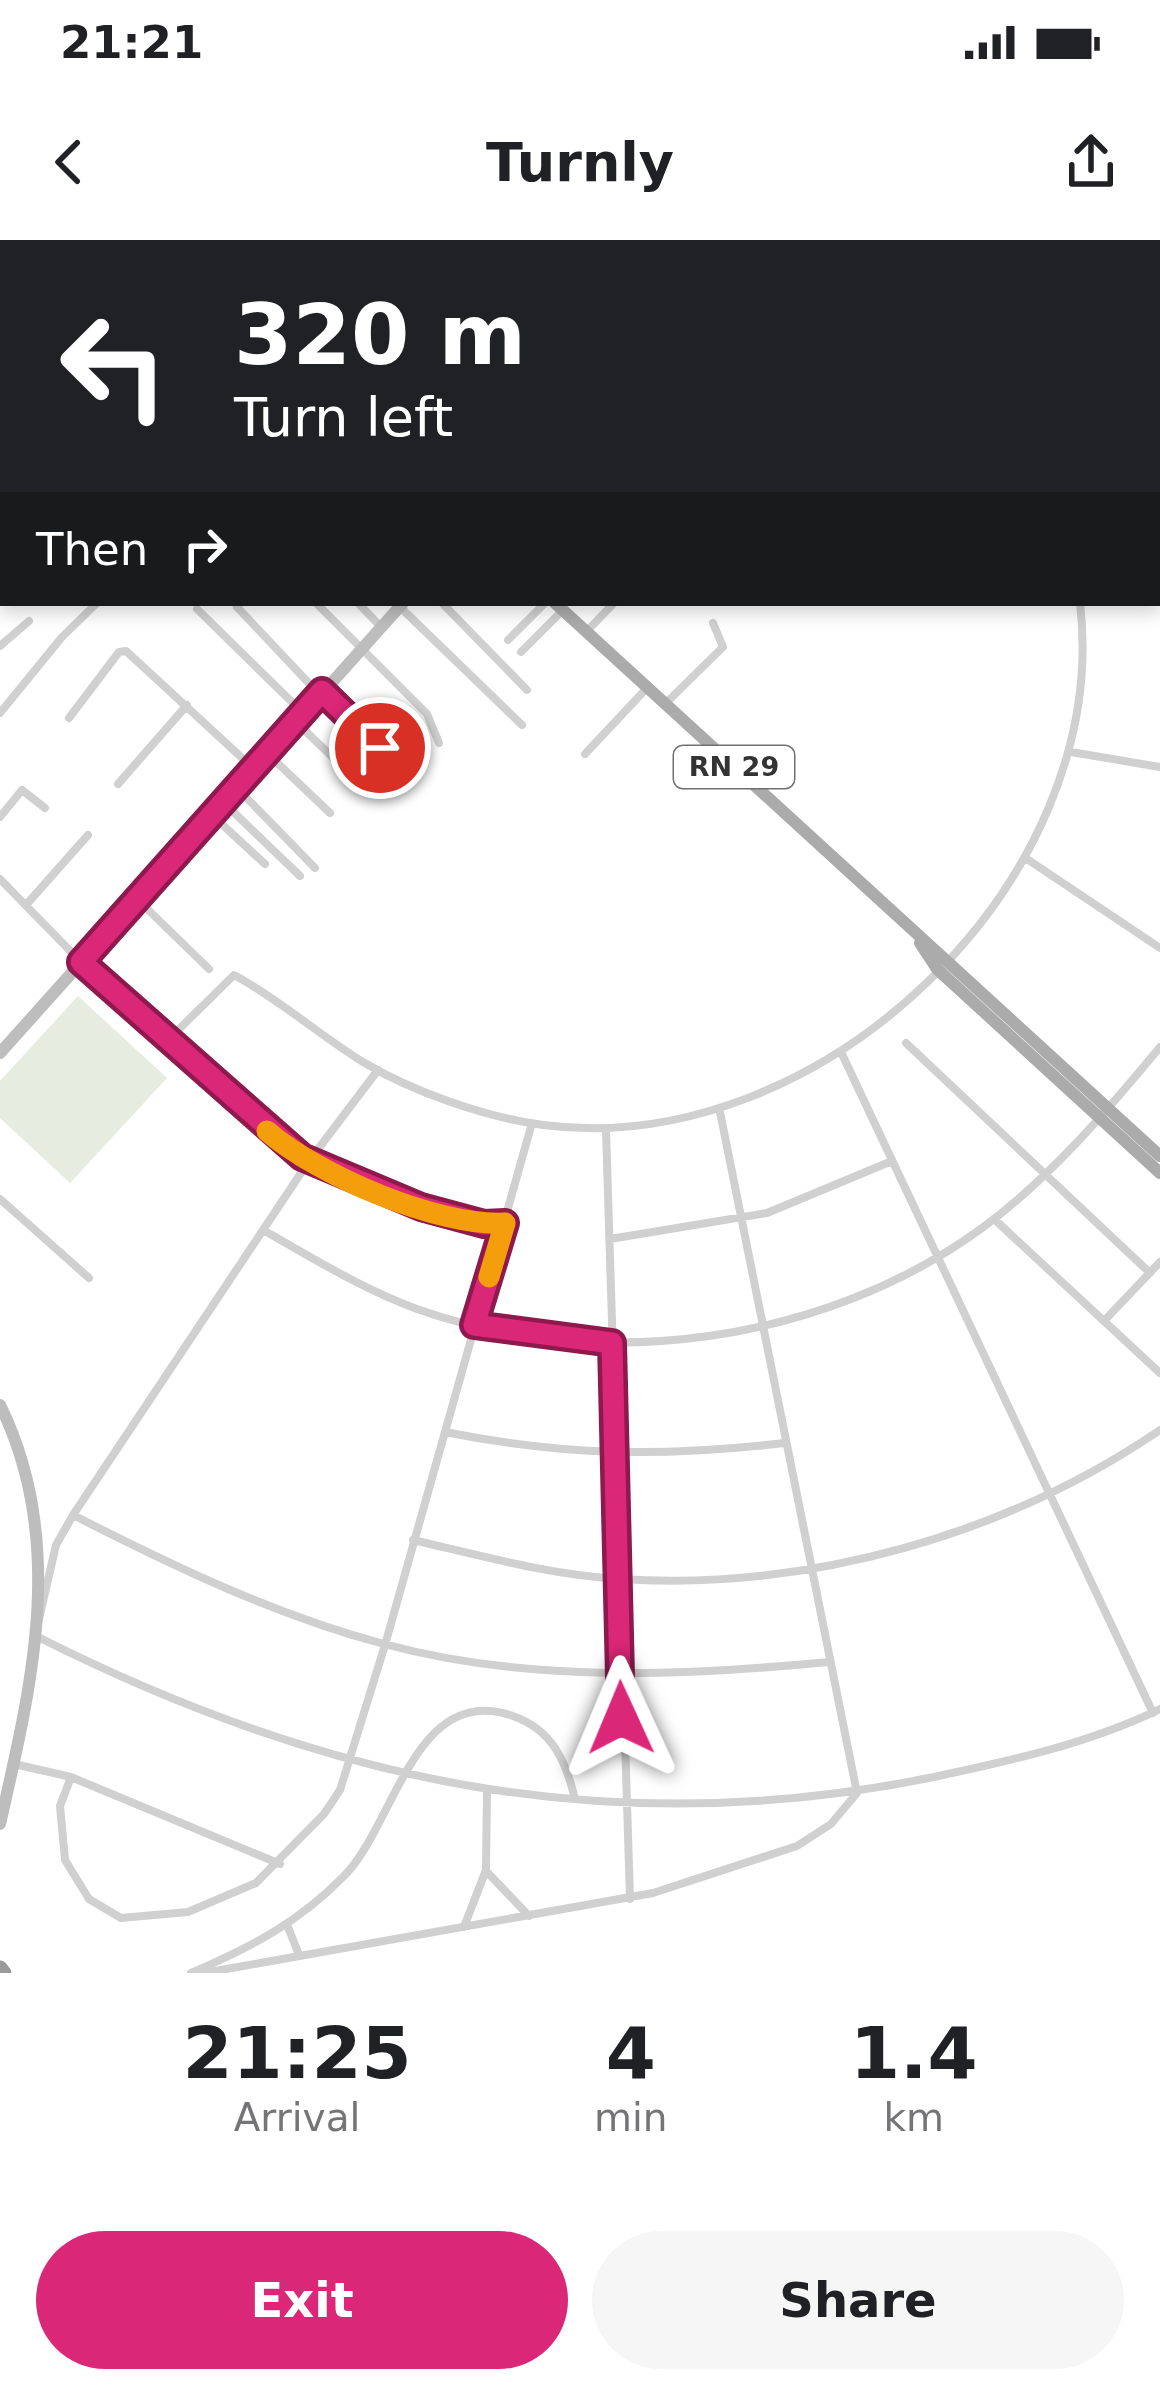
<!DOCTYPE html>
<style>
body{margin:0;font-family:"DejaVu Sans",sans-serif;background:#f6f6f6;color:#202124;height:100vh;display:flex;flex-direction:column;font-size:45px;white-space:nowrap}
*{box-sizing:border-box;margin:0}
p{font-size:39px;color:#757577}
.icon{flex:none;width:66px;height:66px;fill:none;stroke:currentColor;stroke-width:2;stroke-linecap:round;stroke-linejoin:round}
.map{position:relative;height:1733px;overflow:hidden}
.side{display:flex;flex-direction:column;background:#fff;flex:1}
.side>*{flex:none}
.hud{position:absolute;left:0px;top:0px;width:1161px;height:366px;box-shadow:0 6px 18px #0003;background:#202124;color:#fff;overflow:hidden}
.pin{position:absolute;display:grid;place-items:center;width:102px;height:102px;color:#fff;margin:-51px;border:6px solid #fff;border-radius:50%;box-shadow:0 3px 12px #0007}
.me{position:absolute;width:132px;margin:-66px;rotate:359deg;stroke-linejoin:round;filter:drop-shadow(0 0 9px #0008)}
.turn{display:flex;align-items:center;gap:42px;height:252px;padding:0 36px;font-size:54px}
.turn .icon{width:156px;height:156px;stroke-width:2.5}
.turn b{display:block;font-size:84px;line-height:102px}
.then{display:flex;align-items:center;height:114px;padding:0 36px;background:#0003;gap:24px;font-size:45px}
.eta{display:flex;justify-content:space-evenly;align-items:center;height:204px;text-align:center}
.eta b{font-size:72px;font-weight:800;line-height:84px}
.primary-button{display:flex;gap:24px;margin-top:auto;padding:24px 36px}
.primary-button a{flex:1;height:138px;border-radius:72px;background:#db2777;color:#fff;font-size:48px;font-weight:800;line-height:138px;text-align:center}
.primary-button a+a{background:#f6f6f6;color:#202124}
.status{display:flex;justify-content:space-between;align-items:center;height:84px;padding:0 60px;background:#fff;direction:ltr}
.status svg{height:33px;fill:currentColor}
header{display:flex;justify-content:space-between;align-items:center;height:156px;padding:0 36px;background:#fff;font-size:54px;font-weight:800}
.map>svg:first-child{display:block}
.green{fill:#e6ecdf}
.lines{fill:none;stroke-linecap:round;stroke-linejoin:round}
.street{stroke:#d0d0d0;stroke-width:8}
.secondary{stroke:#bdbdbd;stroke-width:12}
.primary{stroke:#ababab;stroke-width:12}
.highway{stroke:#9a9a9a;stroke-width:15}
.route-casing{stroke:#8e194d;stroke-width:30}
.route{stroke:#db2777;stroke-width:21}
.slow{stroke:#f59e0b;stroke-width:21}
.labels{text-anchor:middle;stroke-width:12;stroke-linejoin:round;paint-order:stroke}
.shield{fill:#fff;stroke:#707070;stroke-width:3}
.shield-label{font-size:27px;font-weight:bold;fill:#333}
</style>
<div class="status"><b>21:21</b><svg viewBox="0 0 49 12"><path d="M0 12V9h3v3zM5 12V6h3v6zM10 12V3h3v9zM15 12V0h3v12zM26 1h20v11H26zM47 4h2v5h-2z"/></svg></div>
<header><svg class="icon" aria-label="back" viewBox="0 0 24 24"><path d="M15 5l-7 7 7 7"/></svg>Turnly<svg class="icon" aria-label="share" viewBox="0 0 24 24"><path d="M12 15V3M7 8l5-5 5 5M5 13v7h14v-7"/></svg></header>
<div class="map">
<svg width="1160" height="1733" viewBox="0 0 1160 1733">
<rect width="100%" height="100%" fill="#fff"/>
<path class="green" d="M78,756L167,838L70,943L0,878V841Z"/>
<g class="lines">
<path class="street" d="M511,0L513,3
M1137,2L1138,3
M69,3L71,0
M110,3L113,0
M297,3L300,0
M396,3L399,0
M426,3L429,0
M781,3L785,0
M1158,31L1160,34
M0,113L3,110
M0,166L3,169
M0,231L3,233
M0,321L3,324
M316,363L427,474L439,503
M358,363L381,387
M442,363L527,450
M237,367L319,454
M400,367L522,485
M197,369L303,473
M587,391L614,363
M508,400L545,363
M0,406L29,381
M521,412L563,370
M323,452L380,508
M666,463L723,407L713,383
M0,473L62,397L97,363
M69,478L119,412L126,411L253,528
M296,482L347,531
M1071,512L1160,527
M268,514L330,573
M585,514L646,449
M118,544L187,465
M237,548L315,628
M224,563L300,636
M213,576L265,624
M0,577L22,550L45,568
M1027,619L1160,708
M0,639L81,722L288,908L421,967L484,984L505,983
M137,659L209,729
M26,665L88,595
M168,800L234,735C279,759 319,795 363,822C413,852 485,877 543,885C819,921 1113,642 1080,363
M906,803L1150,1033
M841,812L1153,1473
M606,890L630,1659
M0,959L89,1038
M994,979L1160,1133
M263,990C313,1018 362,1049 417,1069C599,1134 825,1103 982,988C1049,939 1107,871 1160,807
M610,999L767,973L892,921
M1104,1081L1160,1022
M445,1192C565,1216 663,1217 784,1203
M73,1275C173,1326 275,1375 384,1404C529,1443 681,1436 829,1422
M413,1300C482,1316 550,1335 620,1339C808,1351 1006,1295 1160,1190
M39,1379L56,1305L73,1275L309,921L378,830
M38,1397C328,1543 611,1603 934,1537C1010,1521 1090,1503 1160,1469
M14,1524L71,1537L280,1624
M71,1537L60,1566L65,1620L89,1659L121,1678L188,1672L256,1643L324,1574L340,1550L385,1405L532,883
M487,1632L529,1676
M288,1687L299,1715
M464,1687L486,1630L487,1550
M191,1733C251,1707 298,1683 344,1636C395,1585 415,1441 513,1476C553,1490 566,1522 575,1559
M204,1733L653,1653L797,1606L831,1584L857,1553L720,872"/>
<path class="secondary" d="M0,813L403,363
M0,1165C67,1301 32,1444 0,1584"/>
<path class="primary" d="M164,0L167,3
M555,363L1160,916
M920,703L937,729L1160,933"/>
<path class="highway" d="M0,1728L4,1733"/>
</g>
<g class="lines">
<g class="route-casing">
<path id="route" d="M380,508L322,451L81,722L302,917L421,967L484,984L505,983L474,1085L612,1103L621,1478"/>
</g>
<use href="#route" class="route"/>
<path class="slow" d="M267,891C317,935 439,987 505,983L489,1037"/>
</g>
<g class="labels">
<rect class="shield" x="674" y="506" width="120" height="42" rx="9"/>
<g class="shield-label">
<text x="734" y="536">RN 29</text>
</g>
</g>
</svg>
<div class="pin" style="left:380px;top:508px;background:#d93025"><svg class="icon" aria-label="arrive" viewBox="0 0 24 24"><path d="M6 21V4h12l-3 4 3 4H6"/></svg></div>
<svg class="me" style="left:621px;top:1478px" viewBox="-20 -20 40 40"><path d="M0-17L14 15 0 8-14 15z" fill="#db2777" stroke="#fff" stroke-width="4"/></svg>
<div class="hud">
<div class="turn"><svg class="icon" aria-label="left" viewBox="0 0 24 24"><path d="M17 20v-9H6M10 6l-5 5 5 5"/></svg><div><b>320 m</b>Turn left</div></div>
<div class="then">Then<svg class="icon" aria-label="right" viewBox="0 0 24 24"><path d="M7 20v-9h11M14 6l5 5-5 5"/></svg></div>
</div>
</div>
<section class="side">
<div class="eta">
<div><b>21:25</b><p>Arrival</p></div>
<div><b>4</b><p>min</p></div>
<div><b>1.4</b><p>km</p></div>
</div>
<div class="primary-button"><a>Exit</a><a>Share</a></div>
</section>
